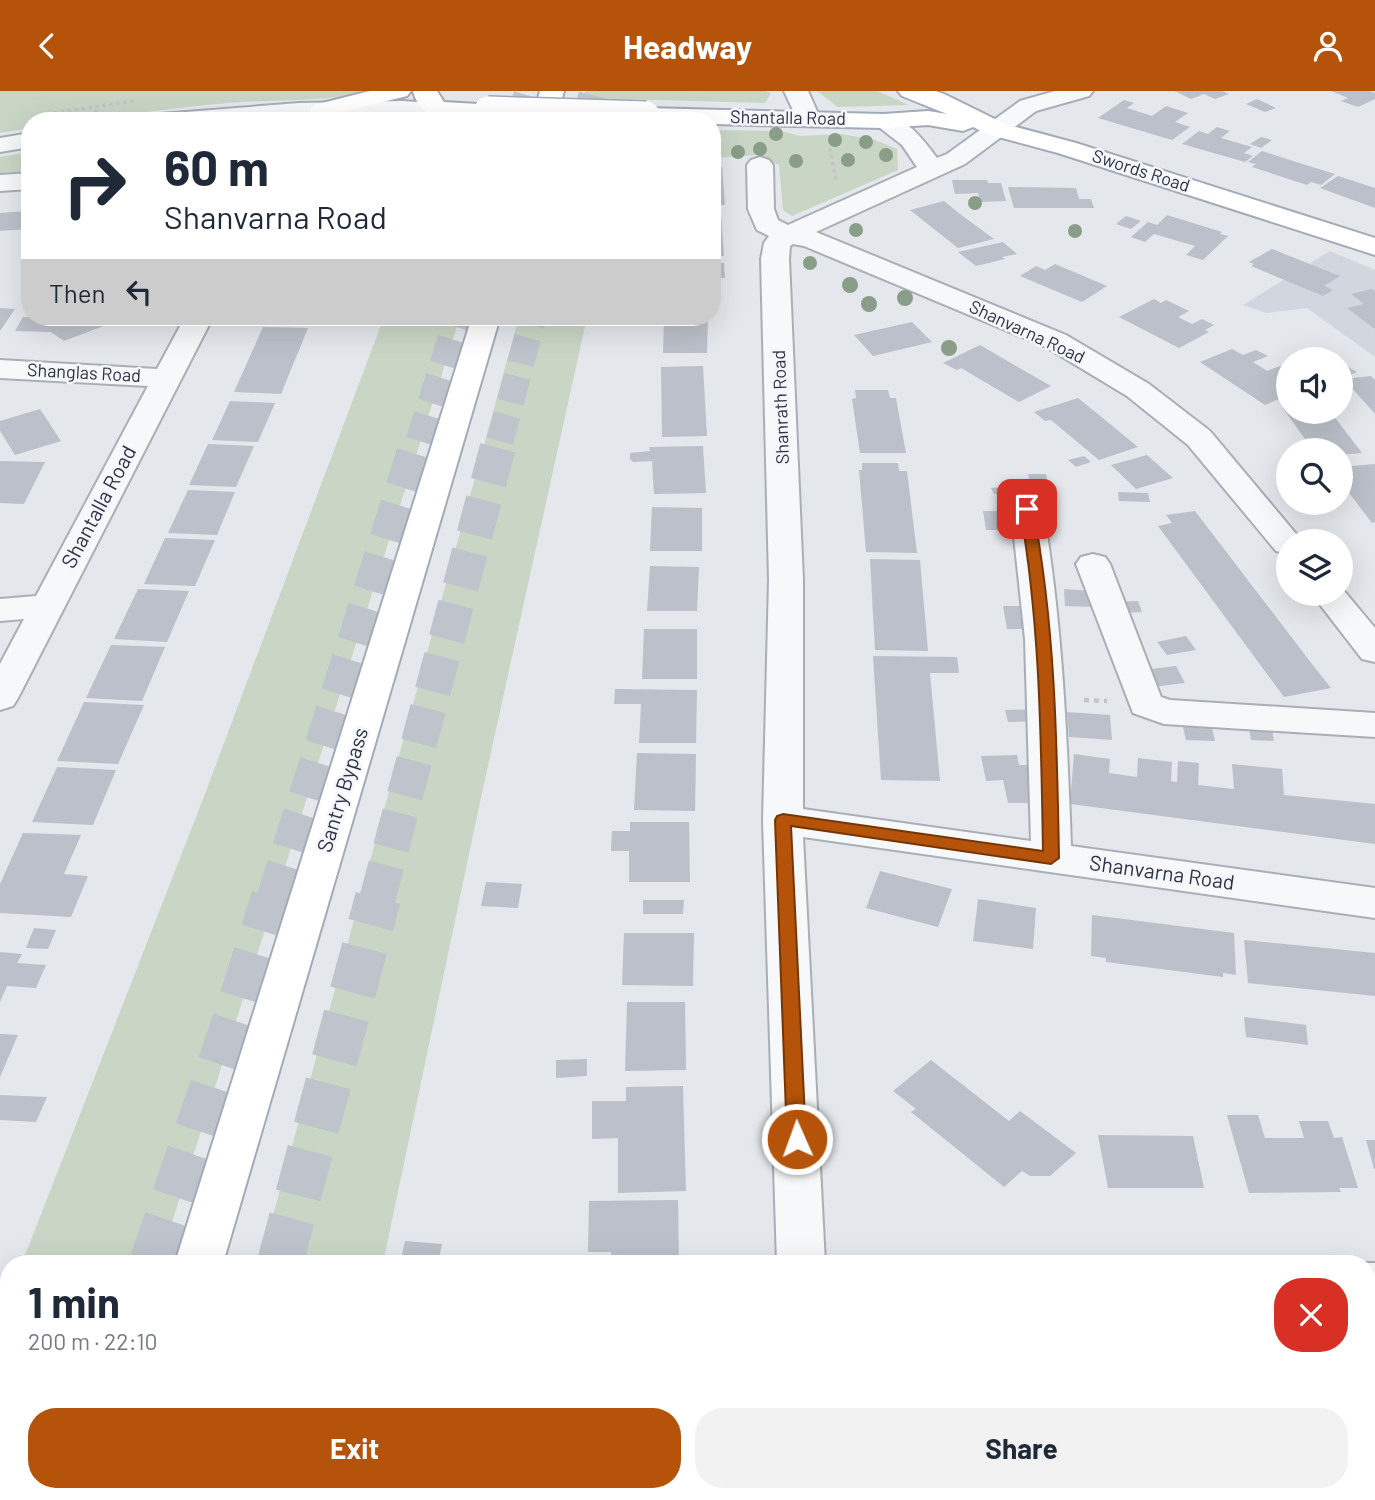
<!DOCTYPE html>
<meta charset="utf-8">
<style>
body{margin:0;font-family:Barlow,sans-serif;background:#f2f2f3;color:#1f2937;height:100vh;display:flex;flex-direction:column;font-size:26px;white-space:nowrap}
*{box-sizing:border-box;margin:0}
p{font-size:23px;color:#747a83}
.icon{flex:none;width:38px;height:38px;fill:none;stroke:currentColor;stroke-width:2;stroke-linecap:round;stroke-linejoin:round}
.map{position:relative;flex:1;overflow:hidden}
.drawer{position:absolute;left:0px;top:1164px;width:1376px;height:247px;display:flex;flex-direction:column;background:#fff;border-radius:28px 28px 0 0;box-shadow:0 7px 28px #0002}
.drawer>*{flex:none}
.guide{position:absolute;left:21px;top:21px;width:700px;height:214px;border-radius:28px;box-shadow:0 7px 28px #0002;background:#fff;color:#1f2937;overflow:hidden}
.controls{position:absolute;left:1276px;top:256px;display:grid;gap:14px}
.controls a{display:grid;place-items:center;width:77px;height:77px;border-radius:50%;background:#fff;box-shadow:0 7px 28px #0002;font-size:35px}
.pin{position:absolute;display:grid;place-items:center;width:60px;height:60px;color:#fff;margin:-30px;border-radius:14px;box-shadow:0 4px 10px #0006}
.me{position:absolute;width:77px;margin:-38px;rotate:358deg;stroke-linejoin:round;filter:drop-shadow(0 0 5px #0008)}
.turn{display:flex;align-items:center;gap:24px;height:147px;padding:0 28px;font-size:32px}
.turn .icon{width:91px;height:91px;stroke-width:2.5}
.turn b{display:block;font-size:49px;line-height:60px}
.then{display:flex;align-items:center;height:66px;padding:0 28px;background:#0003;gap:14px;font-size:26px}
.round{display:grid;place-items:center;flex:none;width:74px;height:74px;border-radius:28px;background:#f2f2f3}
.summary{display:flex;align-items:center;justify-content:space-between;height:119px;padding:0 28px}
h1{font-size:42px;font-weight:700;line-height:52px}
.cta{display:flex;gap:14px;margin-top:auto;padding:14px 28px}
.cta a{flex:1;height:80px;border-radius:28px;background:#b45309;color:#fff;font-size:28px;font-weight:700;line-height:80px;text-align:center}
.cta a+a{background:#f2f2f3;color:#1f2937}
header{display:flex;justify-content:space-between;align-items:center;height:91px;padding:0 28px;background:#b45309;color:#fff;font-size:32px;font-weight:700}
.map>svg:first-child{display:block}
.built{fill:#d2d6de}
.green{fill:#c9d6c5}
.building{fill:#bbc0ca}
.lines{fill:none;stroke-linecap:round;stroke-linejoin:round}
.highway-tunnel-far2{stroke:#bfc3cb;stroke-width:27;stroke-dasharray:27 13;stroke-linecap:butt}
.highway-tunnel-far1{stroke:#bfc3cb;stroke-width:36;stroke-dasharray:36 18;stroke-linecap:butt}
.highway-tunnel{stroke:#bfc3cb;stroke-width:46;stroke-dasharray:46 24;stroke-linecap:butt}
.minor-casing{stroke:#a9aeb7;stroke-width:4}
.major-casing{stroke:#a3abb8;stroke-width:4}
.path-far1{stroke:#c2c5cb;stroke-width:3.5;stroke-dasharray:3.5 3.5;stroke-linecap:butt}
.path{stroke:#c2c5cb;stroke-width:4.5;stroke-dasharray:5 5;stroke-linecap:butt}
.minor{fill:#f7f8fa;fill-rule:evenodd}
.major{fill:#fff;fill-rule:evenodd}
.major-bridge-casing{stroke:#a3abb8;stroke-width:30;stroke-linecap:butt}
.major-bridge{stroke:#fff;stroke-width:27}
.tree{fill:#899d89}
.route{fill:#b45309;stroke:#753606;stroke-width:2}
.labels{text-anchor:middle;stroke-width:5;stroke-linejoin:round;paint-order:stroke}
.far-street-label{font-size:18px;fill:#2b3445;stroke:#f4f6f9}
.street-label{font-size:21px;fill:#2b3445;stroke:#f4f6f9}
</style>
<header><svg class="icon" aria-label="back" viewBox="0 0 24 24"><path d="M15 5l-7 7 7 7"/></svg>Headway<svg class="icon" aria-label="person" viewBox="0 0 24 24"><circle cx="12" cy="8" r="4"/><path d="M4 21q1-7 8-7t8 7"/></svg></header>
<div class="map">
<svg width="1375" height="1409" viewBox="0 0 1375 1409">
<rect width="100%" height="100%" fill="#e4e7ec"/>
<path class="built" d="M1330,160L1375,179V266L1307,217L1266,222L1243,214Z"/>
<path class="green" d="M0,0H368C324,12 274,8 228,12C162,17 96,30 30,30V37L0,42Z
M585,0H765L771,2L765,12L584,7Z
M817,0H877L909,14L838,16Z
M712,39L781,40L800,45L841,43L875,49L897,58L898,79L792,125L783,119L779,74L758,64L712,67Z
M30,61V80L0,82V66Z
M384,226H460L159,1172H22L205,703Z
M519,226H587L480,711L383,1172H260Z
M9,1206V1402H86L84,1409H0V1228Z
M198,1402H334L333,1409H196Z"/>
<path class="building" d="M1175,0H1222L1229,3L1215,8L1204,3L1191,8Z
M1331,0H1369L1375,2V8L1358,16L1341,10L1348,7Z
M1257,8L1276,17L1265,21L1246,13Z
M1124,9L1134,12L1127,17L1152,25L1166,15L1188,22L1175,31L1190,36L1172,49L1098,27Z
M1217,36L1230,40L1221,47L1252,56L1244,62L1253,65L1245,71L1182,53L1199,40L1208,43Z
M1261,46L1272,49L1261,57L1250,53Z
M1262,60L1296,71L1335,83L1321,94L1311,91L1307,94L1252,76L1256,73L1248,71Z
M712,76H722L725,114H712Z
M1338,85L1375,97V117L1320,97Z
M952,89H987L988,92H1001L1006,110L980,111L978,102L955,103Z
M1008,96L1076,97L1079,108H1091L1094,117H1014Z
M944,110L960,123L994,148L958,157L910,119Z
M28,120L30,138L0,140V122Z
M721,124L724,165H712V125Z
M1167,124L1222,141L1220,143L1228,145L1203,169L1186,164L1195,155L1154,143L1145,151L1131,146L1148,131L1157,134Z
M1126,125L1141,130L1131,138L1116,133Z
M1003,151L1017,163L1002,166L1005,168L976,175L958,161Z
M1272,158L1340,185L1324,195L1333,199L1323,205L1251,175L1254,173L1249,171Z
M712,172H724L725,187H712Z
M1055,173L1107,195L1082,211L1020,185L1036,175L1045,179Z
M1372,198L1375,200V238L1347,217L1364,213L1351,203Z
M1154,208L1161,212L1166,209L1189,220L1178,226L1192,233L1202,228L1214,234L1205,239L1209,241L1179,257L1119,226Z
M0,217L15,218L0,240Z
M23,226L43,227L127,226L64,250L51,241L15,240Z
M664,226H708L707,262H663Z
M912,231L932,251L873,265L854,244Z
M263,236L308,237L281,303L234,301Z
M980,254L1016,275L1051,295L1019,311L961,277L957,279L943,272Z
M1232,258L1243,264L1256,259L1268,265L1253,271L1267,280L1280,275L1288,280V304L1265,314L1200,271Z
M1344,274L1357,281L1340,288V275Z
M703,275L707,345L662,346L661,276Z
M1371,285L1375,289V323L1344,288Z
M855,299H888L890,307H896L906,362H860L852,308L856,307Z
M1078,307L1110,333L1138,356L1099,369L1051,329L1045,330L1034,321Z
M230,310L275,312L258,351L212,349Z
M1282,316H1288V320H1330L1362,362L1340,364V359H1313Z
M40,318L61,350L15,364L0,340V330Z
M208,353L254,355L236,396L189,394Z
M703,355L706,402L654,403L652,370L633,371L630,368V362L650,360L649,356Z
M1147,364L1173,387L1136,398L1111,374Z
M1084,365L1091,371L1076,376L1068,369Z
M0,370L45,371L24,413L0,412Z
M862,372H898L899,380H907L917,462L866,461L859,379H862Z
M1375,373V431L1372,432L1340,390V376Z
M1028,383H1046L1048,394H1030Z
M1020,395L1022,402L994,403L991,397Z
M188,399L235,401L217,444L168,442Z
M1118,401L1148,402L1150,411L1119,410Z
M652,416L702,417V460H650Z
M983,420H1017L1020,439H986Z
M1195,420L1312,573L1331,597L1284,606L1158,435L1172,432L1166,424Z
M165,447L215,449L195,495L144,493Z
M870,468L920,469L928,560L875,559Z
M650,475L699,476L697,520H647Z
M138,498L189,500L167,551L114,548Z
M1064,498L1091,500L1093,516L1065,515Z
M1138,510L1142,521L1122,522L1118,511Z
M1003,515H1029L1034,538H1007Z
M644,538H697V588H642Z
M1186,545L1196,559L1167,564L1157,551Z
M111,554L165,556L142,610L86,607Z
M873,565L957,566L959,582H930L940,690L881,689Z
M1176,575L1185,592L1152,596L1143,579Z
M615,598L697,599L696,652H639L641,613H614Z
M84,611L144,614L118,673L57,670Z
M1038,618L1041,630L1008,631L1005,619Z
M1067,621L1110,624L1112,649L1069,646Z
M1248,631L1271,633L1274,650L1251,649Z
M1182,632L1211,633L1215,650L1186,649Z
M637,662L696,663L695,720L634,719Z
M1074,663L1110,668L1109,682L1137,686L1138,667L1172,671L1171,690L1177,691L1178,670L1199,672L1198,694L1234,698L1232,673L1282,678L1284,704L1375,713V753L1070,713Z
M1017,664L1019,674H1036L1044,712H1008L1003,689L986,690L981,665Z
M57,676L116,679L93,734L32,731Z
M630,731H689L690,791H629V760H611L612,740H630Z
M23,742L81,744L64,783L88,785L71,826L0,822V793Z
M880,780L952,798L938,836L866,817Z
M486,791L522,793L518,817L481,815Z
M978,808L1036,817L1033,858L973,850Z
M643,809H684L683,823H643Z
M1092,824L1234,842L1236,884L1223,882V886L1106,871V867L1091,865Z
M34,837L56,839L48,858L26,857Z
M624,842H694L693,895L622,894Z
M1244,849L1375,862V905L1248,892Z
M0,861L22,863L17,872L46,874L36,897L7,895L0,911Z
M627,911H685L686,979L625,980Z
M1244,926L1306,934L1308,954L1246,946Z
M0,943L18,944L0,986Z
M587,968V985L556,987V969Z
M931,969L1009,1030L1020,1020L1076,1062L1050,1085H1030L1022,1080L1004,1096L911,1021L916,1018L893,1000Z
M683,995L686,1100L618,1102V1047L592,1048V1010H626V996Z
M0,1004L47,1006L36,1031L0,1029Z
M1227,1024H1258L1265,1047H1304L1299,1030H1328L1334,1047L1342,1046L1358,1097H1339L1341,1101L1249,1102Z
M1098,1044L1193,1045L1204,1097H1108Z
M1366,1049H1375V1078H1374Z
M678,1109L679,1172H544L545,1167H611V1161H588L589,1110Z
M405,1150L442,1153L438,1172H400Z
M1367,1315H1375V1400H1371L1367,1380Z
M586,1402H658V1409H586Z
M966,1402H1014L1005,1409H973Z"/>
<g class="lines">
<path class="highway-tunnel-far2" d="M519,30L528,0
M585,30L593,0
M419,350L458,226
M500,350L533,226"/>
<path class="highway-tunnel-far1" d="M274,809L419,348
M377,809L500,348"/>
<path class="highway-tunnel" d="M152,1172L236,928L274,807
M280,1172L378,807
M70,1409L72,1402
M217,1409L219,1402"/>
<g class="minor-casing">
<path id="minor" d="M784,0H808L820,27L817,32L808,34L799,32Z
M1055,0H1093L1089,5L1036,20L965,73L816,141L1066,244L1149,293L1210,340L1302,450H1288V463L1276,460L1188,354L1127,305L1046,256L804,155L793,153L790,155L789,168L803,489V718L1031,750L1025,548L1011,418L1016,411L1027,408L1038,411L1043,418C1062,530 1067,642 1071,755L1375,797V827L803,746L825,1172H777L763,729L769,489L761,168L764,152L769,145L757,139L748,118L747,74L751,69L760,66L769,69L773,74L774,118L778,129L788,134L917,76L902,54L871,30L874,25C901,18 923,48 937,67L947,63L1020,10Z
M403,10L446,13L450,18L446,23L438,25L148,30L151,25L160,23L299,12Z
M30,42V56L0,61V47Z
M30,82V98L0,100V84Z
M185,226H213L18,607L13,615L0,619V573L24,528L0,530V508L36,505L148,295L0,287V269L157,278Z
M1093,463L1105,466L1110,473L1161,606L1170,609L1375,622V646L1164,633L1133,622L1076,473L1081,466Z
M1340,495L1375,537V571L1362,568L1311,502H1340Z
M1364,1172H1375V1214H1367V1172Z
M769,1402H823V1409H769Z"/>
</g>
<g class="major-casing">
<path id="major" d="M370,0H411L407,5L322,26L314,24L310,19L314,14Z
M413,0H437L444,11L496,14L500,19L496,24C484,27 440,29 429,23C421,18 415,9 413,0Z
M540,0H564L556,30H532Z
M898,0H935L944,3L1005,33L1076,52L1375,147V164L1058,62L987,43L973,36L963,40L928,34L883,37L712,33V30H640L634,24L637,19L646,17L883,23L928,20L947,23L902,5Z
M472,226H500L223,1172H175Z
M103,1402H157L155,1409H101Z"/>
</g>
<path class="path-far1" d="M40,24L135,10
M93,29L98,15
M830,57L836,90"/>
<path class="path" d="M1084,609L1107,610"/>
<use href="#minor" class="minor"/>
<use href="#major" class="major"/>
<g class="major-bridge-casing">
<path id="major-bridge" d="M488,19L646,24"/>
</g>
<use href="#major-bridge" class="major-bridge"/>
</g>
<g class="tree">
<circle cx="776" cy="43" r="7"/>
<circle cx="835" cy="49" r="7"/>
<circle cx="866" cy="51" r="7"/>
<circle cx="760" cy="58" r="7"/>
<circle cx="738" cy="61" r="7"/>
<circle cx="886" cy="64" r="7"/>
<circle cx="848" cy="69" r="7"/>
<circle cx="796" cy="70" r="7"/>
<circle cx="975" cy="112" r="7"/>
<circle cx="856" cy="139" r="7"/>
<circle cx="1075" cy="140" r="7"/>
<circle cx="810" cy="172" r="7"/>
<circle cx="850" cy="194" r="8"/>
<circle cx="905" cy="207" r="8"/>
<circle cx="869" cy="213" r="8"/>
<circle cx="949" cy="257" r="8"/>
</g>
<path class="route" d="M1027,414L1033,418C1055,533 1057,650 1059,767L1051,773L791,735L806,1048L804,1053L797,1056L790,1053L787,1048L775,729L777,725L783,723L1043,760C1041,645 1040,531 1020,418Z"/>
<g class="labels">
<g class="far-street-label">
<text transform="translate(788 27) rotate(1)" y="6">Shantalla Road</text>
<text transform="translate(1141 80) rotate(18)" y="6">Swords Road</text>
<text transform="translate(1027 241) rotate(25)" y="6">Shanvarna Road</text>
<text transform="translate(84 282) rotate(3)" y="6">Shanglas Road</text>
<text transform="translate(781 316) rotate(-92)" y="6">Shanrath Road</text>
</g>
<g class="street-label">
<text transform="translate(99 416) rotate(-62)" y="7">Shantalla Road</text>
<text transform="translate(343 699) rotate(-73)" y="7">Santry Bypass</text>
<text transform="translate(1162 782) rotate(8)" y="7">Shanvarna Road</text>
</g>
</g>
</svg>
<div class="controls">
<a><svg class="icon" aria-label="sound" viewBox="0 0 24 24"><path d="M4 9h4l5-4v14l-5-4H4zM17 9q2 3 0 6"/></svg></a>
<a><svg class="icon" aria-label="search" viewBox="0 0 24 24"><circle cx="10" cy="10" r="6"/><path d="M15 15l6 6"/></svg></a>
<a><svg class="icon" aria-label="layers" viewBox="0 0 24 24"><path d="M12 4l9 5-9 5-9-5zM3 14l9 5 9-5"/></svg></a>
</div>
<div class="pin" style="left:1027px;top:418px;background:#d93025"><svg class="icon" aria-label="arrive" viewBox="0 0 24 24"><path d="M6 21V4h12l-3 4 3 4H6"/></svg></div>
<svg class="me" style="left:797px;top:1048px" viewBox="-20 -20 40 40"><circle r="17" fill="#b45309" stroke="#fff" stroke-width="3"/><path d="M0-11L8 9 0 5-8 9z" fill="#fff"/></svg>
<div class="guide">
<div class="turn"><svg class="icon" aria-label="right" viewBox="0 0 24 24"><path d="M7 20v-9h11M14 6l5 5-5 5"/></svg><div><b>60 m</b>Shanvarna Road</div></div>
<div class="then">Then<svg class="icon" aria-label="left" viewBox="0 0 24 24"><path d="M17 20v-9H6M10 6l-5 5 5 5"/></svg></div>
</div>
<section class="drawer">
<div class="summary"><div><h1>1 min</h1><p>200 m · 22:10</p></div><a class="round" style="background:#d93025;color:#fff"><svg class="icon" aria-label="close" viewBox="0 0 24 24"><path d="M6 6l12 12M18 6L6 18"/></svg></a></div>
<div class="cta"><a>Exit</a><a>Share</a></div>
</section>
</div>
